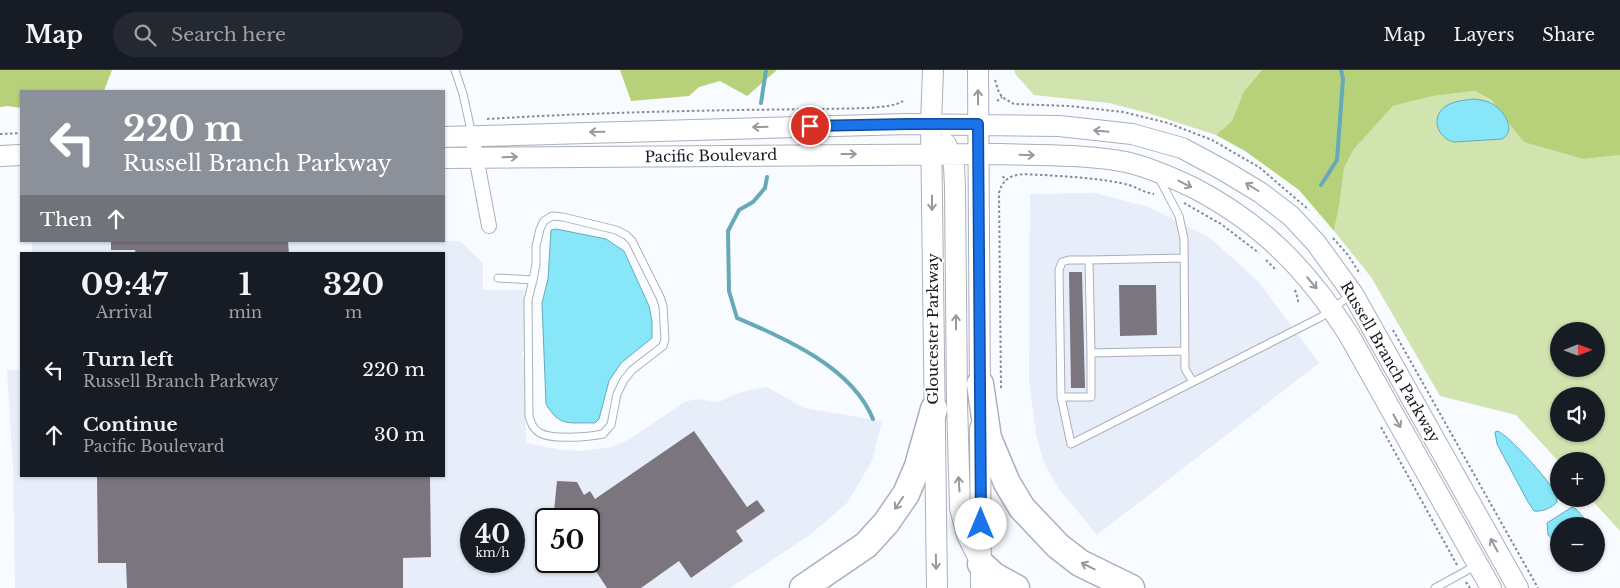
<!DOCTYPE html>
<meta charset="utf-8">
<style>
body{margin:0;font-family:"Libre Baskerville",serif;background:#242831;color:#f1f3f6;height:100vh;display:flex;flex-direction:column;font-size:19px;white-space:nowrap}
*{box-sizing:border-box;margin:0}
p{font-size:16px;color:#9ea1a6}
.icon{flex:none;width:28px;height:28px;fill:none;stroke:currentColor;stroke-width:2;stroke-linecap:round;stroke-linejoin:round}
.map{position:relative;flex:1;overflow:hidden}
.drawer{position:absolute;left:20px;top:182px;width:425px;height:225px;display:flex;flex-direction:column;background:#171b24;border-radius:0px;box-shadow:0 1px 4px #0004}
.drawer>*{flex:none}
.top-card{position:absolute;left:20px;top:20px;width:425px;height:152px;border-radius:0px;box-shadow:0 1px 4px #0004;background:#8c9099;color:#fff;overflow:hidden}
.needle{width:32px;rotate:89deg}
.controls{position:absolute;left:1550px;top:252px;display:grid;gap:10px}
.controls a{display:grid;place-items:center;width:55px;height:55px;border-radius:50%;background:#171b24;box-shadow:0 1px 4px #0004;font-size:25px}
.speed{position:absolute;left:460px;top:438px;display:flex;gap:10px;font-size:25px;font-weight:700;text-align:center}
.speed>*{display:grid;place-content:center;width:65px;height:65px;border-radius:50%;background:#171b24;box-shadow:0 1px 4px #0004;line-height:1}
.speed small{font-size:12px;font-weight:400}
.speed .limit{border:2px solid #111;border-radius:8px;background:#fff;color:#111}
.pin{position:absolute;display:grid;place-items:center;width:42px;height:42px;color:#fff;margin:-21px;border:2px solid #fff;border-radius:50%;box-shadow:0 1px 5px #0007}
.me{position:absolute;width:55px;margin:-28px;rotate:0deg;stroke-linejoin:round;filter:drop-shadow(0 0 4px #0008)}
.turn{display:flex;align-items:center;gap:18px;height:105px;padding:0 20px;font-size:22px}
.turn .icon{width:65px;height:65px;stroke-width:2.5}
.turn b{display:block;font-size:35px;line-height:42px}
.then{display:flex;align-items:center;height:48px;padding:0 20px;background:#0003;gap:10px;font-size:19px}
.eta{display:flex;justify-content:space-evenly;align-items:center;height:85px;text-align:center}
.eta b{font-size:30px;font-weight:700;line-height:35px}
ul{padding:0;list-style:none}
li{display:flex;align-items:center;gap:15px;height:65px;padding:0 20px}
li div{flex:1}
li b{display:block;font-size:19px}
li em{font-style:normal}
header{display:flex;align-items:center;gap:30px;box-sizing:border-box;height:70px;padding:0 25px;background:#171b24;border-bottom:1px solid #363941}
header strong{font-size:24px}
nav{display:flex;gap:28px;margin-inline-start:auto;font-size:18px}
.search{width:350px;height:45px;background:#242831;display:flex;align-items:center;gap:12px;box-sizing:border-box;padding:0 18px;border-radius:28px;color:#9ea1a6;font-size:19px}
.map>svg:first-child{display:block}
.built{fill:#e8eef9;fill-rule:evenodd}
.green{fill:#d1e3ae;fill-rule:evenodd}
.forest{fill:#b6d179}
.water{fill:#87e7f9;stroke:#66aab8}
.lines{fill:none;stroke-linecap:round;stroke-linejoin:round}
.stream{stroke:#66aab8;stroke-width:4}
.building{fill:#7b757e}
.lane-casing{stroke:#aab0bb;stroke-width:9}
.street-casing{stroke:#aab0bb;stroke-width:16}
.secondary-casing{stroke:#aab0bb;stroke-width:22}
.highway-casing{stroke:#aab0bb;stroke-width:29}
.path{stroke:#86898d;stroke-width:2;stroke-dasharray:2.5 2.5;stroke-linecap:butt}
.lane{stroke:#fff;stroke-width:7}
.street{stroke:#fff;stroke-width:14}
.secondary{stroke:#fff;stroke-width:20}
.highway{stroke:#fff;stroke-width:26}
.oneway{stroke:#98999b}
.route-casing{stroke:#114b97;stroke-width:12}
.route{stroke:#1a73e8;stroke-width:9}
.labels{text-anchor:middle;stroke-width:4;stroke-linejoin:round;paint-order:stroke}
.street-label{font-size:15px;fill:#1a1c20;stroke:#fff}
</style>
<header>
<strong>Map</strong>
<div class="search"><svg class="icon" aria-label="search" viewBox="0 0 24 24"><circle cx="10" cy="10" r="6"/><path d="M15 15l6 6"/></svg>Search here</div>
<nav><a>Map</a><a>Layers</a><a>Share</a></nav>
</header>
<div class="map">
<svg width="1620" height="518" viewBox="0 0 1620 518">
<rect width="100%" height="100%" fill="#f8fbff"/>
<path class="built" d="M1094,123L1149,137L1210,168L1258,211L1319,293L1097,465L1059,419L1044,393L1036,364L1029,312L1030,124Z
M33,171H460L483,193V220H525L524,222V282H522V287H524L526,373L562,380L582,381L612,377L630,369L684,332L697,329L719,332L737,323L767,317L804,338L882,351L872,391L847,433L810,465L730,518H15L13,397L7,300H21V406H444V184H31ZM471,449H514V491H471ZM546,449H589V491H546Z"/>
<path class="green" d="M1014,0H1262L1244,21L1232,51L1216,65L1148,43L1109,33L1034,25L1016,5Z
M1475,21L1490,30L1504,45L1584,89L1620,85V461L1591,429H1596V391L1559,392L1516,345L1440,326L1371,207L1334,161L1340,131L1344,98L1354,79L1393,36L1433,26ZM1559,261H1596V299H1559ZM1559,326H1596V364H1559Z"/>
<path class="forest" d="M0,0H112L104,21H21V38L7,36L0,37Z
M620,0H777L747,26L720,11L699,17L689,26L631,31Z
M1262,0H1620V85L1584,89L1524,72L1491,30L1475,21L1433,26L1393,36L1354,79L1344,98L1340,131L1334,161L1299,120L1245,81L1216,65L1232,51L1244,21Z"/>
<path class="water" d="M1474,29C1481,30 1488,31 1494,35C1504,41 1517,61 1502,69L1454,72C1437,68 1430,46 1446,36C1454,31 1465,30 1474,29Z
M556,159L606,169L624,181L649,236L652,251V268L621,293L609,311L599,349L595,353C570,352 560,358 546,334L542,233L548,209L551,160Z
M1498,361C1510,367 1547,408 1554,421C1556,424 1557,428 1557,432C1552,438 1542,442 1534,441L1528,432L1497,374L1495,362Z
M1572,437L1576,439L1591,456H1559L1558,474L1548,465L1547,453Z"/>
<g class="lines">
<path class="stream" d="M761,33L766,0
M767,107L765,118L753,132L739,140L728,161L729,221L737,248C786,269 852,297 873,349
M1321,115L1337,90L1343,9L1341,0"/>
</g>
<path class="building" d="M111,171H288L289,184H136L135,180H111Z
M1069,202H1082L1085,318H1071Z
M1119,215H1156L1157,265L1120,266Z
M694,361L747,437L757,430L765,441L736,461L743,471L691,508L679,491L641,518H607L589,491V449H559L554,441L557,411L577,412L584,425L590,421L595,429Z
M97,406H430L431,487L403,488V518H127L126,493H98Z"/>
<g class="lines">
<g class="lane-casing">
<path id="lane" d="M455,0L463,24L472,65
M1159,108L1179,146L1184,169L1185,299L1193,312
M1184,188L1089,190L1091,283L1185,281
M1089,190H1069L1062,192L1059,200L1061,327L1071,374L1321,247L1352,224
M498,208L533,210L528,230L529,346C531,353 533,359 540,363C552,370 589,367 603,364L611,355L617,324L624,310L632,300L663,276L665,269L663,236L660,227L632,171L626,165L616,160L563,147L552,146L544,151L540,159L536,176V194L533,210
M1061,327H1091V283
M1435,518L1477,495"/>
</g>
<g class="street-casing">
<path id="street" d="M472,65L489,156"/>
</g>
<g class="secondary-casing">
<path id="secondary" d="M933,0L931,54L937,518
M978,0L980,329
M444,67L908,54L1059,56L1132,64L1182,78L1223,100L1261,123L1291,146L1316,173L1353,224L1518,518
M946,74L954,95L955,118L957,332L960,438L967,465L978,487
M0,86L21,85
M444,88L1001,84C1043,86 1085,84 1126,92C1149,97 1173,108 1194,118C1263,154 1307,200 1349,265L1491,518
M980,358L981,518"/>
</g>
<g class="highway-casing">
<path id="highway" d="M980,314L988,368L1007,413L1022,438L1058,476L1080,493L1131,518
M981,494L994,506L1016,518
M803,518L866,475L886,453L906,424L918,396L934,339"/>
</g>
<path class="path" d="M995,10L998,20L1002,27L1014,34L1069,36L1123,42L1168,53L1212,70L1259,97L1309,140
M997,31L1002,27
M487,49C600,42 713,40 825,39C842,38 891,40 903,31
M0,64L21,63
M1003,106L1005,111
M1184,133L1221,154L1259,183
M1333,168L1348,185L1360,204
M1266,190L1275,199
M1295,220L1298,229V233
M1393,260L1538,518
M1001,318L999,123C1001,115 1005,109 1013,106C1022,103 1034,105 1044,105C1073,107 1101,108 1129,115C1138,118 1145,123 1154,124
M1381,357L1457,495
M1466,512L1470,518"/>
<use href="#lane" class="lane"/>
<use href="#street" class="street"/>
<use href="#secondary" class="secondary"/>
<use href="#highway" class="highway"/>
</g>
<defs><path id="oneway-shaft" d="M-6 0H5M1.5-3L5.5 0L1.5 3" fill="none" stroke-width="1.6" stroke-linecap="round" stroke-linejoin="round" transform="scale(1.25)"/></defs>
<g class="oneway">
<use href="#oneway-shaft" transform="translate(978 27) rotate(-90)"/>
<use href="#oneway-shaft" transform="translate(760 57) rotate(179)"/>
<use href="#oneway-shaft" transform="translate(1101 61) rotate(-174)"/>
<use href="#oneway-shaft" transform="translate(597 62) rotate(179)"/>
<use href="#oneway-shaft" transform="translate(849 84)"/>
<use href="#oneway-shaft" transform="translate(1027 85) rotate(2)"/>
<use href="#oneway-shaft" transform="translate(510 87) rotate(-1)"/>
<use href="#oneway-shaft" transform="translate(1185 114) rotate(27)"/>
<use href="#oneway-shaft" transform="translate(1252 117) rotate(-148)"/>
<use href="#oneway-shaft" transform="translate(932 133) rotate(90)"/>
<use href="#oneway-shaft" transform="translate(1312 213) rotate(50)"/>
<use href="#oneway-shaft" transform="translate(956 252) rotate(-90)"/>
<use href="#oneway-shaft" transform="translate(1397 351) rotate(61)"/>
<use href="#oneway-shaft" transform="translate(959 414) rotate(-94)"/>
<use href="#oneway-shaft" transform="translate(899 433) rotate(124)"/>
<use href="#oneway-shaft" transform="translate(1494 475) rotate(-119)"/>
<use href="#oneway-shaft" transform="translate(936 492) rotate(89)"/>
<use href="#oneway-shaft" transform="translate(1088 496) rotate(-154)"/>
</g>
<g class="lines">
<g class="route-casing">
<path id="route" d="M810,56L908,54H978L981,454"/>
</g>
<use href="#route" class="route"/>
</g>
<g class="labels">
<g class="street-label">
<text transform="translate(711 86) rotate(-1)" y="5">Pacific Boulevard</text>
<text transform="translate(933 259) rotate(-90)" y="5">Gloucester Parkway</text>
<text transform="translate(1390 292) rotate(60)" y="5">Russell Branch Parkway</text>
</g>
</g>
</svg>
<div class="controls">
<a><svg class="needle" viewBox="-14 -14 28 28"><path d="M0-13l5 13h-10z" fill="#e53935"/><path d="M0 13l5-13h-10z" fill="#9ea1a6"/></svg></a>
<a><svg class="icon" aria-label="sound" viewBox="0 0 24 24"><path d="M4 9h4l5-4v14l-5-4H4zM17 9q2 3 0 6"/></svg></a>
<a>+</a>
<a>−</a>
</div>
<div class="speed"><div>40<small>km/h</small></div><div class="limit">50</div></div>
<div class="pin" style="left:810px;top:56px;background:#d93025"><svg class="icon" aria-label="arrive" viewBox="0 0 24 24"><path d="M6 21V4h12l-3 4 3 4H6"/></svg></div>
<svg class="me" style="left:981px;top:454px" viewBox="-20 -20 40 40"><circle r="19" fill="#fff"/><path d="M0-13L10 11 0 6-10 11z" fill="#1a73e8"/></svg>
<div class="top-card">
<div class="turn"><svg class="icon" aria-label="left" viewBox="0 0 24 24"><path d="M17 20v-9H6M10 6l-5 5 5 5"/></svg><div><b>220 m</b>Russell Branch Parkway</div></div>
<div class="then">Then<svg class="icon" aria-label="ahead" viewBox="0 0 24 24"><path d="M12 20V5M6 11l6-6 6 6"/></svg></div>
</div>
<section class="drawer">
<div class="eta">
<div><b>09:47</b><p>Arrival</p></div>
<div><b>1</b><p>min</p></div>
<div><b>320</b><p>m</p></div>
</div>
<ul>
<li><svg class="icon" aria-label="left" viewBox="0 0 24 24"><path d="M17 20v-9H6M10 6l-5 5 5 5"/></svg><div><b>Turn left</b><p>Russell Branch Parkway</p></div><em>220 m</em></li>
<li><svg class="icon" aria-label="ahead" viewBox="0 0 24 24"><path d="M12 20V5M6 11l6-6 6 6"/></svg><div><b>Continue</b><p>Pacific Boulevard</p></div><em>30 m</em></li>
</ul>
</section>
</div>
